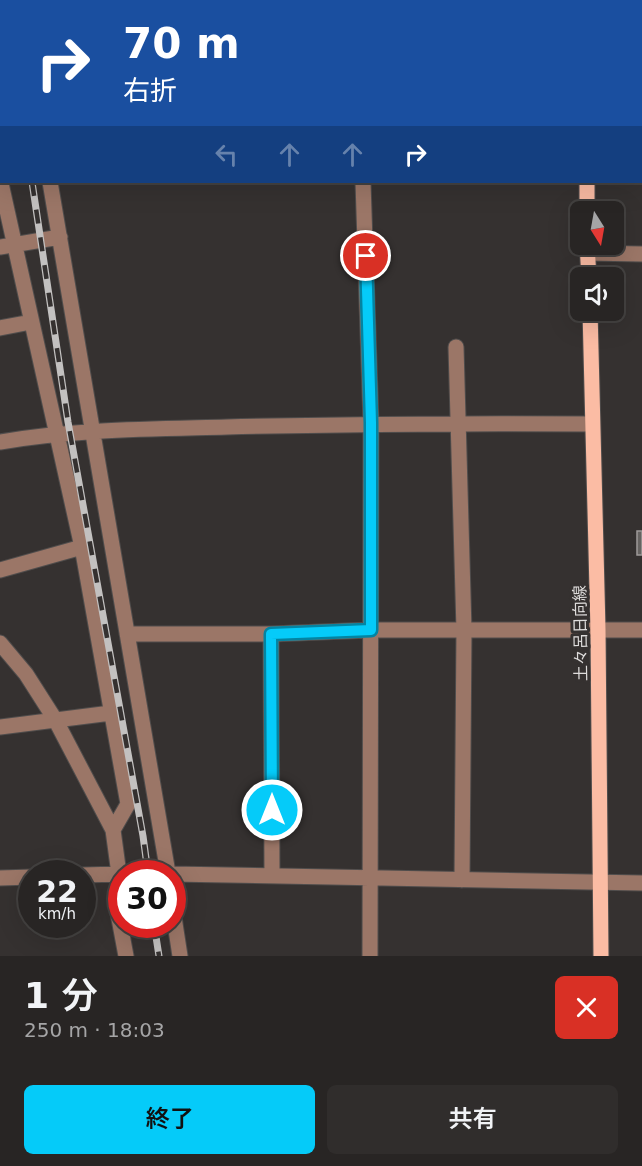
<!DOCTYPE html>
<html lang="ja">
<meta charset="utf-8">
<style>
body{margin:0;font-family:"DejaVu Sans","Noto Sans JP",sans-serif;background:#302d2c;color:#f1f3f6;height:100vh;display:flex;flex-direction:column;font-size:22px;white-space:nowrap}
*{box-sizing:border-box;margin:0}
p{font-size:20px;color:#a5a5a6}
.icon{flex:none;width:33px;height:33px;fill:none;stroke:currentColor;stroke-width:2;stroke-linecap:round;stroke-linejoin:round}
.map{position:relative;height:956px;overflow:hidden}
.details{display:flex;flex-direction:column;background:#282524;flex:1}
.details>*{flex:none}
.top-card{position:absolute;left:0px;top:0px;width:642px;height:183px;box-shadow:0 6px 24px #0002,0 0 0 2px #444241;background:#1a4fa0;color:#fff;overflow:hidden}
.needle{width:39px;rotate:169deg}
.tools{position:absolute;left:570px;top:201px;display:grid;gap:12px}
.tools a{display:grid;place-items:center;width:54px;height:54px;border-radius:9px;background:#282524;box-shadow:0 6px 24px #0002,0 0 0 2px #444241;font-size:30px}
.speed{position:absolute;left:18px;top:860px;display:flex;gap:12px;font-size:30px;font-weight:700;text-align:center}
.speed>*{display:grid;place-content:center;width:78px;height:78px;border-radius:50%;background:#282524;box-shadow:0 6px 24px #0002,0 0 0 2px #444241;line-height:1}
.speed small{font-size:15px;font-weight:400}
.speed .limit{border:9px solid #d22;background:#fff;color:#111}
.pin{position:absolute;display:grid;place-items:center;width:51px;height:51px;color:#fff;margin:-26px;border:3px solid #fff;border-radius:50%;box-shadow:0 2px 6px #0007}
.me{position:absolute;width:66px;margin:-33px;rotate:0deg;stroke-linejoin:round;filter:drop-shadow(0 0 4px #0008)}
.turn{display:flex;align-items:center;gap:21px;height:126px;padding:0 24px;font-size:27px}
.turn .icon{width:78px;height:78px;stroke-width:2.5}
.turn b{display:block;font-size:42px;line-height:51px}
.lanes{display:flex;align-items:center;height:57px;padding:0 24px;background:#0003;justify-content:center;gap:30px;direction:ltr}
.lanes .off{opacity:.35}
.round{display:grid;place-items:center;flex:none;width:63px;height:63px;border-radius:9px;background:#302d2c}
.headline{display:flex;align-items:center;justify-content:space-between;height:102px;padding:0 24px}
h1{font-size:36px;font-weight:600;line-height:45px}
.cta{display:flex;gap:12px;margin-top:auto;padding:12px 24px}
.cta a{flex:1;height:69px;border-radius:9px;background:#05cbf9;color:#111;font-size:24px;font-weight:600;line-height:69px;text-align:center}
.cta a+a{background:#302d2c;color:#f1f3f6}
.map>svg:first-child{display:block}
.building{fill:#666361;stroke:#9e9a99;stroke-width:1.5}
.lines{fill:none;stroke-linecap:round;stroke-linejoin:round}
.minor-casing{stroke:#504d4c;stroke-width:17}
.major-casing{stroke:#504d4c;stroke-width:17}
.minor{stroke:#9b7667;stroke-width:15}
.major{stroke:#fbbca4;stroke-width:15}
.rail-casing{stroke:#c3c1c0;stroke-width:7}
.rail{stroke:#353130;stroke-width:4.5;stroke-dasharray:14;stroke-linecap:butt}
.route-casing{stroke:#0384a2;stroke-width:15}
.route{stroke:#05cbf9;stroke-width:10}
.labels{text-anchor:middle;stroke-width:6;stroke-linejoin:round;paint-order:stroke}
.street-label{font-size:16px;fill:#dfdddc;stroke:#353130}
</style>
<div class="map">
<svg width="642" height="956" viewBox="0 0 642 956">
<rect width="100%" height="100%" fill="#353130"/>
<path class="building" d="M637,531H642V555H637Z"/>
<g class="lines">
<g class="minor-casing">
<path id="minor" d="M20,0V2
M344,0V2
M0,179L82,547L0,570
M50,182L168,873
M363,182L371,423L370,956
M0,247L60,237
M587,253L642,254
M0,328L31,322
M456,347L464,630L462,880
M0,442C75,429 151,429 227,427C349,424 470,423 592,424
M82,547L128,804L113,830
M127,634H271
M0,643L26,674L56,721L113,830L119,874L117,908L126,956
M0,727L111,713
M172,874L642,883
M82,875L122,874
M272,876L271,634L371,630H642
M0,878L32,877
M172,904L180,956"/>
</g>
<g class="major-casing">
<path id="major" d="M589,2V0
M587,182V212
M587,244L589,278
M590,310L598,630L601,956"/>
</g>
<use href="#minor" class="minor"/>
<use href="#major" class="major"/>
<g class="rail-casing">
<path id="rail" d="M5,0V2
M32,182L68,422L143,836L148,873
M154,924L159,956"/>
</g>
<use href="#rail" class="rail"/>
</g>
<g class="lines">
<g class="route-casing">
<path id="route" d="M272,810L271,634L371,630V423L366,256"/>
</g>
<use href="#route" class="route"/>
</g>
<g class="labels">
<g class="street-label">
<text transform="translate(580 633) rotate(-91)" y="6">土々呂日向線</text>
</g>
</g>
</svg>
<div class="tools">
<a><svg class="needle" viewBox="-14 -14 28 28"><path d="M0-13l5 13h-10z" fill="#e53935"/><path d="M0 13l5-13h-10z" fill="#a5a5a6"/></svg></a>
<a><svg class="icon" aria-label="sound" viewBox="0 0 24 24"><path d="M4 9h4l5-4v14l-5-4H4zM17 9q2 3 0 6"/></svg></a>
</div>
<div class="speed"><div>22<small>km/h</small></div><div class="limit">30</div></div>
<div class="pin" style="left:366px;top:256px;background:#d93025"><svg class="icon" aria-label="arrive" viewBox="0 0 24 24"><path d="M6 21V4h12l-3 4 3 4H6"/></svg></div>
<svg class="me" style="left:272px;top:810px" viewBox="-20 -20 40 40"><circle r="17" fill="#05cbf9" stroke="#fff" stroke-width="3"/><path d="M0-11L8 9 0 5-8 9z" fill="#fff"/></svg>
<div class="top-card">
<div class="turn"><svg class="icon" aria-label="right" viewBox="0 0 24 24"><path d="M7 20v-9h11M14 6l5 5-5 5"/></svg><div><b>70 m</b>右折</div></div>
<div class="lanes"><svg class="icon off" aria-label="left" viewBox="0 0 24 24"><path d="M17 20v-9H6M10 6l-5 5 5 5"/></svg><svg class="icon off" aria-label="ahead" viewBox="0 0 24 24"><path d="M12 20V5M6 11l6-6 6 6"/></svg><svg class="icon off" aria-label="ahead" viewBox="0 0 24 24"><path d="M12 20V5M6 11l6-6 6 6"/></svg><svg class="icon" aria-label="right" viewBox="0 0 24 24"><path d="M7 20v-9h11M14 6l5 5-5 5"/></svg></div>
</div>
</div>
<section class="details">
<div class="headline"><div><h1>1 分</h1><p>250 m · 18:03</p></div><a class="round" style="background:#d93025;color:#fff"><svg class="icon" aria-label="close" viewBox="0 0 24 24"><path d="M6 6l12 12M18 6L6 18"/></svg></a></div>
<div class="cta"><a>終了</a><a>共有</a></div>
</section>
